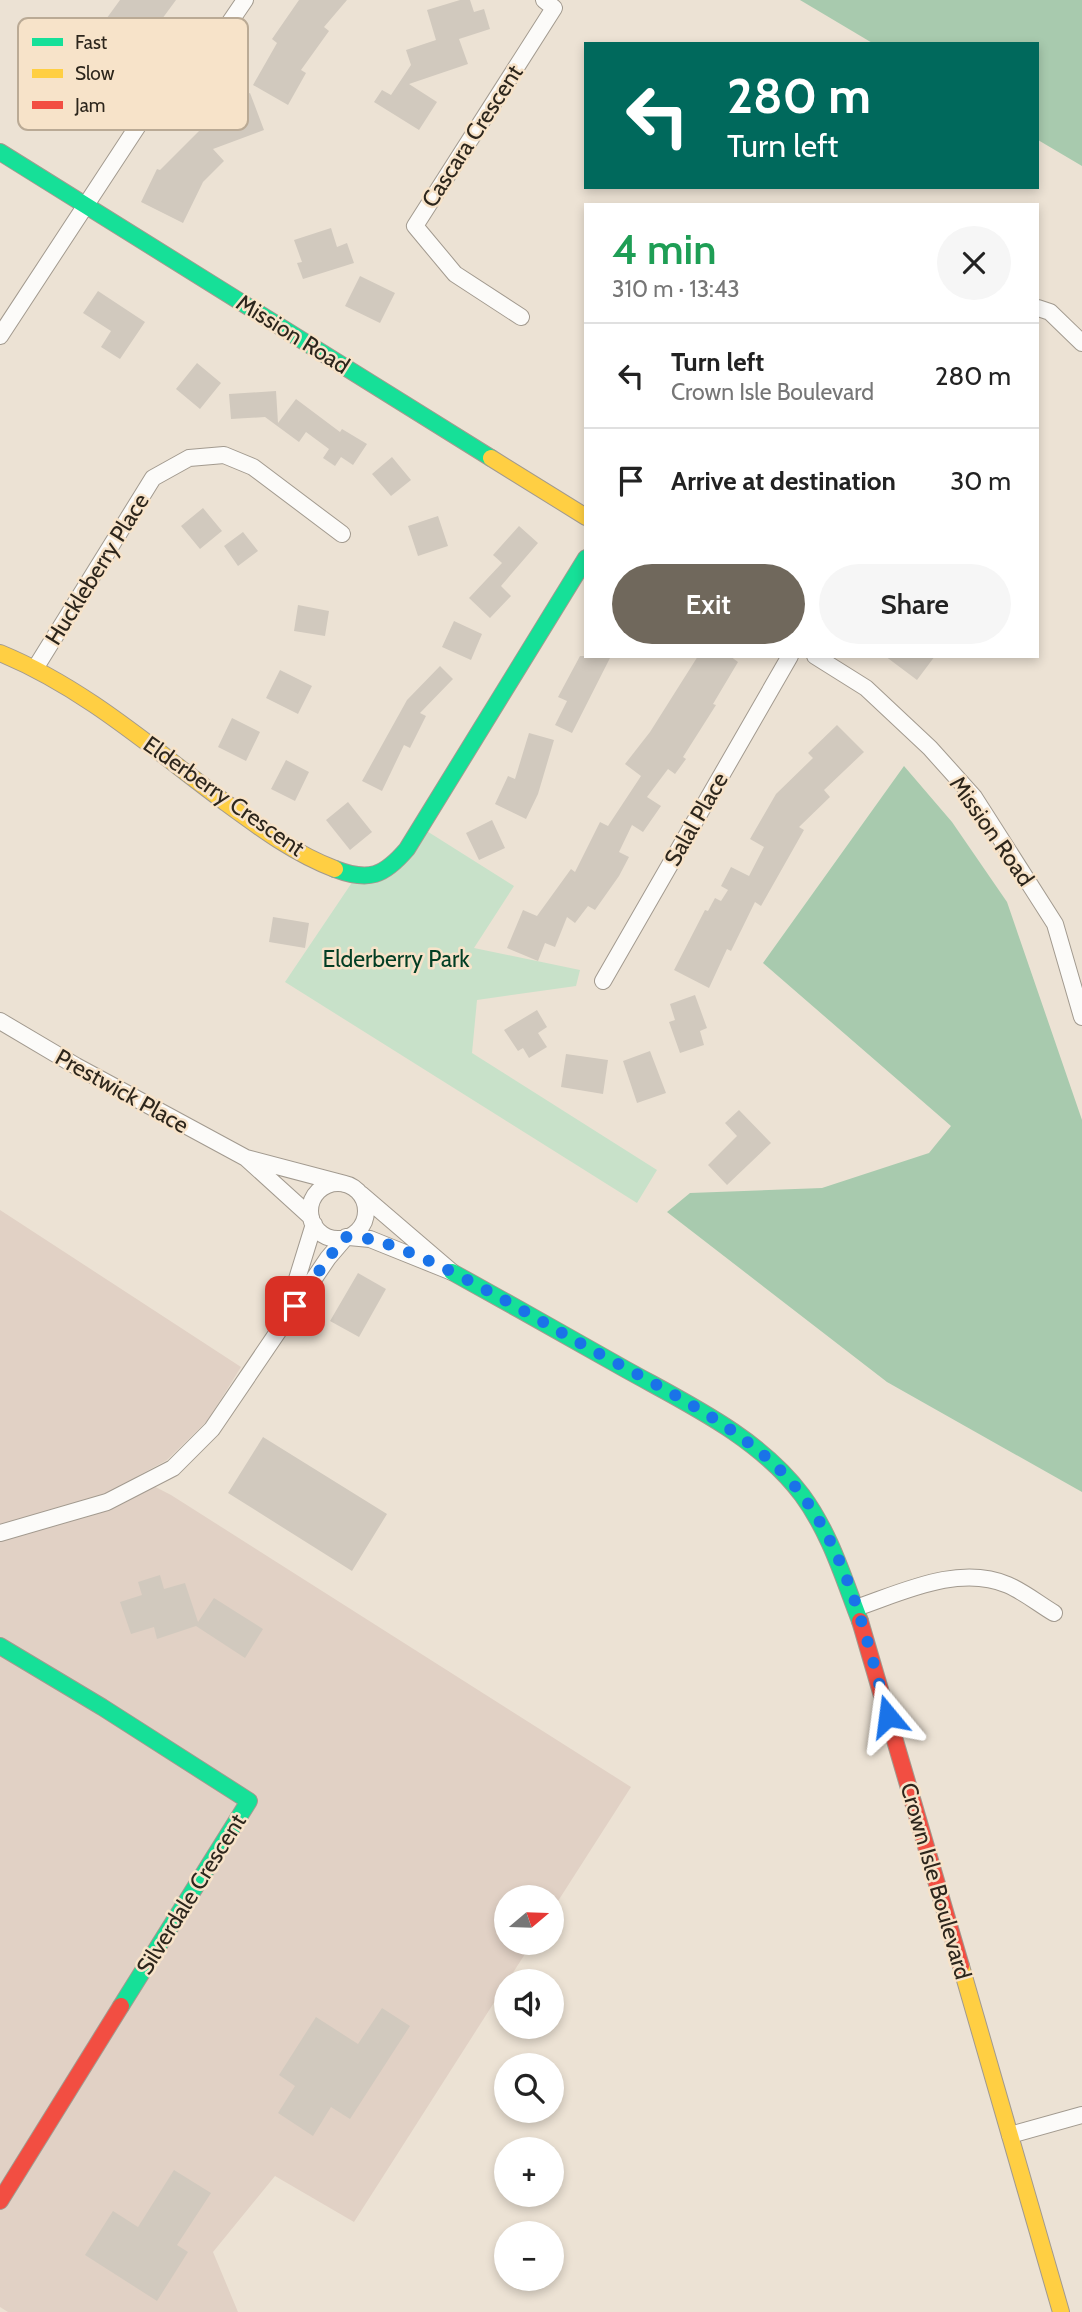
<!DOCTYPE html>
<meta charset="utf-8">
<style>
body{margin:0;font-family:Cabin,sans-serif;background:#f6f6f6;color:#222;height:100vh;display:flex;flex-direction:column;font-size:26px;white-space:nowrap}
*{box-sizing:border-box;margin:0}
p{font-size:23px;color:#767676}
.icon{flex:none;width:38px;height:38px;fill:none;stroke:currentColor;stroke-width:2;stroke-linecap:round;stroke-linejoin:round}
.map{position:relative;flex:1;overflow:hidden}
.side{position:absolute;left:584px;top:203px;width:455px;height:455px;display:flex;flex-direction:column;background:#fff;border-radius:0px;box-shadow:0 4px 10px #0003}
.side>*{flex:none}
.banner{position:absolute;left:584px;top:42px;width:455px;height:147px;border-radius:0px;box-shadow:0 4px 10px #0003;background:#00695c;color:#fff;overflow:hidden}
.needle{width:46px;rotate:71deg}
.fabs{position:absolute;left:494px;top:1885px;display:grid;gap:14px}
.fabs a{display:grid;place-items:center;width:70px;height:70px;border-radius:50%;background:#fff;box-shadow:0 4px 10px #0003;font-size:35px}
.pin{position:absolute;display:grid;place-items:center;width:60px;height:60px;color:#fff;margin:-30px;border-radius:14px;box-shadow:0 4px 10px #0006}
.me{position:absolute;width:77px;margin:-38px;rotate:344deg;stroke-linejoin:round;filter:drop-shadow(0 0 5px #0008)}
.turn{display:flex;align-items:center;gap:24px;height:147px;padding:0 28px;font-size:32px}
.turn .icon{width:91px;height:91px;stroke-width:2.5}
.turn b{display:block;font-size:49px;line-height:60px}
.round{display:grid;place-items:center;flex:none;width:74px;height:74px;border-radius:37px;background:#f6f6f6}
.headline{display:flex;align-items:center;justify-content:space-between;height:119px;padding:0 28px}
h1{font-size:42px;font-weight:600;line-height:52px;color:#1e9e55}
.cta{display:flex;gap:14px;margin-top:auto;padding:14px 28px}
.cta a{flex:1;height:80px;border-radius:42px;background:#70685c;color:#fff;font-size:28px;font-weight:600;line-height:80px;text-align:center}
.cta a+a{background:#f6f6f6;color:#222}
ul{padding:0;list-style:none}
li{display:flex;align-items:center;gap:21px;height:105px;padding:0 28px;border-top:2px solid #e0e0e0}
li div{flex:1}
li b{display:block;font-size:26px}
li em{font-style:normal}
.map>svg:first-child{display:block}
.commercial{fill:#e1d1c5}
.green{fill:#c8e1c9}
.forest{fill:#a8caae}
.building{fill:#d1c9be}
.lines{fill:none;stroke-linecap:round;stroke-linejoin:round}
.street-casing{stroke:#a29a8f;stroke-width:18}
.fast-casing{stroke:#a29a8f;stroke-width:18}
.slow-casing{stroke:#a29a8f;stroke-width:18}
.jam-casing{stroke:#a29a8f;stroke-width:18}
.street{stroke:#fcfbf9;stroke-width:16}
.fast{stroke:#16e098;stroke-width:16}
.slow{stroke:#ffcf43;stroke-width:16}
.jam{stroke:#f24e42;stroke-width:16}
.route{stroke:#1a73e8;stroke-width:12;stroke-dasharray:0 21.6}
.labels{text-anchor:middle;stroke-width:5;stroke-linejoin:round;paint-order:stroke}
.street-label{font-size:23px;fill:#2d261c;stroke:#f7e3c9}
.park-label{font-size:23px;fill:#023e24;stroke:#f7e3c9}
.key{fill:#f7e3c9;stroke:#baaa95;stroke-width:2}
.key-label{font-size:19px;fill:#2d261c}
</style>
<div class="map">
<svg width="1082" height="2312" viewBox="0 0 1082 2312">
<rect width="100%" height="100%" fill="#ece2d4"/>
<path class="commercial" d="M0,1210L241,1367L208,1420L167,1460L136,1477L171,1495L631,1787L551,1912V1897H506V1942L532,1943L354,2222L275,2176L213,2252L238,2312H8L0,2307Z"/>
<path class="green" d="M422,828L514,886L474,948L580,970L576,986L477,1000L472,1053L657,1170L637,1203L285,982L355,878L375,876Z"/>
<path class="forest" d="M800,0H1082V166L1038,140V44H874Z
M904,766L952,822L1007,902L1082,1120V1492L887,1382L667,1212L690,1193L822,1188L929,1153L951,1126L763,963Z"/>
<path class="building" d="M120,0H176L137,53L122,42L73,115L64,109L51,130L28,116L49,81L52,82L80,39L88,44Z
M299,0H347L324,27L329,31L301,70L306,73L288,105L253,85L277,43L272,39Z
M460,0H470L474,12L484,9L490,29L459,39L468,64L409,84L437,102L419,130L374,102L382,90L391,95L411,65L406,50L436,40L427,10Z
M250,93L264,130L213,149L224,161L203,182L183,223L141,202L157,169L160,170L212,118L210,114L225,109L223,102Z
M331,228L337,247L347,243L354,263L303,279L297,263L302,262L294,240Z
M360,276L395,293L380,323L345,306Z
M98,291L145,322L120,359L101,347L111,331L83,313Z
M197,363L221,383L200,409L176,389Z
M276,391L278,423L296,399L340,432L342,429L367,444L353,465L341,457L335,466L323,458L329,449L306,432L299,442L265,417L231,419L229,394Z
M392,457L411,480L391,496L372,474Z
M203,508L222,531L200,549L181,526Z
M438,516L448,546L418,556L408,526Z
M519,526L538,543L501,586L511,596L490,618L469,598L502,563L493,555Z
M243,532L258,551L238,566L224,546Z
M298,605L329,611L325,636L294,631Z
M454,621L482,634L471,660L442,647Z
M580,656H611L572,733L555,725L567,701L558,697Z
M698,656H730L738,662L713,704L716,705L683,757L686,759L675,774L668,769L647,797L661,806L643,832L632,825L619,852L629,857L619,876L595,910L588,906L575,923L567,917L555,947L545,943L538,961L507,948L523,910L537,916L571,869L575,872L600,822L608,826L641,776L625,764L650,732Z
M885,656H935L917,680Z
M440,666L453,679L420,713L426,716L410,748L404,745L382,791L362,781L407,700Z
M280,670L312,686L298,714L266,698Z
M232,718L260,732L246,761L218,747Z
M837,725L864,752L824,790L830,797L799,827L804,830L761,906L755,902L731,951L727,949L709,988L674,970L705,910L708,911L715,898L721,901L728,890L721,886L731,867L749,876L764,847L750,839L776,794L813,758L808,753Z
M529,733L554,740L538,794L526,819L495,804L508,776L515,779Z
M286,760L309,772L295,801L271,789Z
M348,802L372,832L350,850L326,820Z
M492,820L505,848L479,860L466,833Z
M273,917L309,923L305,948L269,942Z
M695,995L707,1028L700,1031L704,1045L680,1053L669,1022L675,1020L670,1004Z
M537,1010L547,1027L538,1033L547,1047L529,1058L523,1048L518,1051L504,1030Z
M650,1051L666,1093L637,1103L623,1061Z
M566,1054L608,1060L603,1094L561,1087Z
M739,1110L771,1143L727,1185L708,1165L737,1136L725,1123Z
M358,1273L386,1289L359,1337L330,1321Z
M263,1437L387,1514L352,1571L228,1493Z
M160,1575L164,1589L185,1583L198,1622L214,1598L263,1629L245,1658L196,1626L157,1639L154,1627L131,1634L120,1602L142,1595L138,1582Z
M382,2008L410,2026L350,2119L331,2107L313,2136L278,2113L295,2086L279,2075L316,2017L358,2044Z
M174,2170L211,2193L177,2245L188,2252L157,2301L85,2255L113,2211L138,2227Z"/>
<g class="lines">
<g class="street-casing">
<path id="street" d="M1038,308L1050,312L1082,343
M521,317L455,274L415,226L554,8L544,0
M0,336L141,121L215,44L245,0
M815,656L866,688L930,748L974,797L1055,924L1082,1017
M36,667L153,478L189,458L224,455L253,467L342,534
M603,981L790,656
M0,1021L76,1066L246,1158
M310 1211a28 28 0 1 1 56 0a28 28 0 1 1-56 0Z
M311,1217L246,1158L345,1184
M349,1237L370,1239L452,1272L361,1194
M284,1311L297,1279L314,1224
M0,1533L107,1502L173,1468L212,1429L328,1258L346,1237
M856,1608C903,1592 959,1564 1008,1585C1024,1592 1039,1604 1054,1613
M1010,2135L1082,2115"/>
</g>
<g class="fast-casing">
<path id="fast" d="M0,152L491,458
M335,869C369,882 384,876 407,849L586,558
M452,1272C510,1304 567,1336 625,1369C686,1403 759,1437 802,1495C830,1533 843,1577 860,1621
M0,1646L102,1707L249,1801L121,2006"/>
</g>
<g class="slow-casing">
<path id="slow" d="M491,458L586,517
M0,653C85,688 152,748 226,803C260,828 295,854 335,869
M961,1966L1061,2312"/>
</g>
<g class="jam-casing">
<path id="jam" d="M860,1621L961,1966
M0,2201L121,2006"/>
</g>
<use href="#street" class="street"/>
<use href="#fast" class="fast"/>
<use href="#slow" class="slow"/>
<use href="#jam" class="jam"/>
</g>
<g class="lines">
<path class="route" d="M295,1306L328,1258L346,1237C396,1232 524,1312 571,1338C636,1375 708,1408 765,1456C778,1467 792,1482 802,1495C849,1558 867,1641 888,1716"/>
</g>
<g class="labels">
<g class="street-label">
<text transform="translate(472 136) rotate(-57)" y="8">Cascara Crescent</text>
<text transform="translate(293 334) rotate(32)" y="8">Mission Road</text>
<text transform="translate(97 569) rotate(-58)" y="8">Huckleberry Place</text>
<text transform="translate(224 796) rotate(35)" y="8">Elderberry Crescent</text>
<text transform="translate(696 819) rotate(-60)" y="8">Salal Place</text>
<text transform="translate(992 831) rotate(55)" y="8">Mission Road</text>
<text transform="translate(122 1091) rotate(29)" y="8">Prestwick Place</text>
<text transform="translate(936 1881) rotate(74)" y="8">Crown Isle Boulevard</text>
<text transform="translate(191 1894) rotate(-58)" y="8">Silverdale Crescent</text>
</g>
<g class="park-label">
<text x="396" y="967">Elderberry Park</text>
</g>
</g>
<rect x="18" y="18" width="230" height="112" rx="10" class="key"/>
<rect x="32" y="38" width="31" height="8" fill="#16e098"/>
<rect x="32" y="69" width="31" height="9" fill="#ffcf43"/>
<rect x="32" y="101" width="31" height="8" fill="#f24e42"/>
<g class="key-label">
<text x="75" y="49">Fast</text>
<text x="75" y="80">Slow</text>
<text x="75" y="112">Jam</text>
</g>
</svg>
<div class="fabs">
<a><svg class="needle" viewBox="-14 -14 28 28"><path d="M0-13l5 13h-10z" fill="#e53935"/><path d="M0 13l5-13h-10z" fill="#767676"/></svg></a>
<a><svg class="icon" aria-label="sound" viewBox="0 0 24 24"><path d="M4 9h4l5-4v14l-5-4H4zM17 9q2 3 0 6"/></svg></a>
<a><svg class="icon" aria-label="search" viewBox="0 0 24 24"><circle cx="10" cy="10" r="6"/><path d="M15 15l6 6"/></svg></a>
<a>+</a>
<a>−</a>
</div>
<div class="pin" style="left:295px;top:1306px;background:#d93025"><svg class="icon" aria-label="arrive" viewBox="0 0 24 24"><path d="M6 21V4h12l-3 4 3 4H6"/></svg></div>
<svg class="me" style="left:888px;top:1716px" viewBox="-20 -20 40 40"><path d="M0-17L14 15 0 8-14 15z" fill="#1a73e8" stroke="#fff" stroke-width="4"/></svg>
<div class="banner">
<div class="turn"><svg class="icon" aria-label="left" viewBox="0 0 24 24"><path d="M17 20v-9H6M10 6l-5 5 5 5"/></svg><div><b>280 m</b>Turn left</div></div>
</div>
<section class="side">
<div class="headline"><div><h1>4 min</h1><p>310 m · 13:43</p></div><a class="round"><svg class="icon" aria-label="close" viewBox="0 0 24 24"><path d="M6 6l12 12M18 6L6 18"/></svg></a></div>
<ul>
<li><svg class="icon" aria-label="left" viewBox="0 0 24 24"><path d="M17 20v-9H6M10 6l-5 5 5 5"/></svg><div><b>Turn left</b><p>Crown Isle Boulevard</p></div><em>280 m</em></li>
<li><svg class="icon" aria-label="arrive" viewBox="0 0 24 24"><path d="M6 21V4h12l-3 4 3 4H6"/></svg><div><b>Arrive at destination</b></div><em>30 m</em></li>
</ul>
<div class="cta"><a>Exit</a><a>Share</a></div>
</section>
</div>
